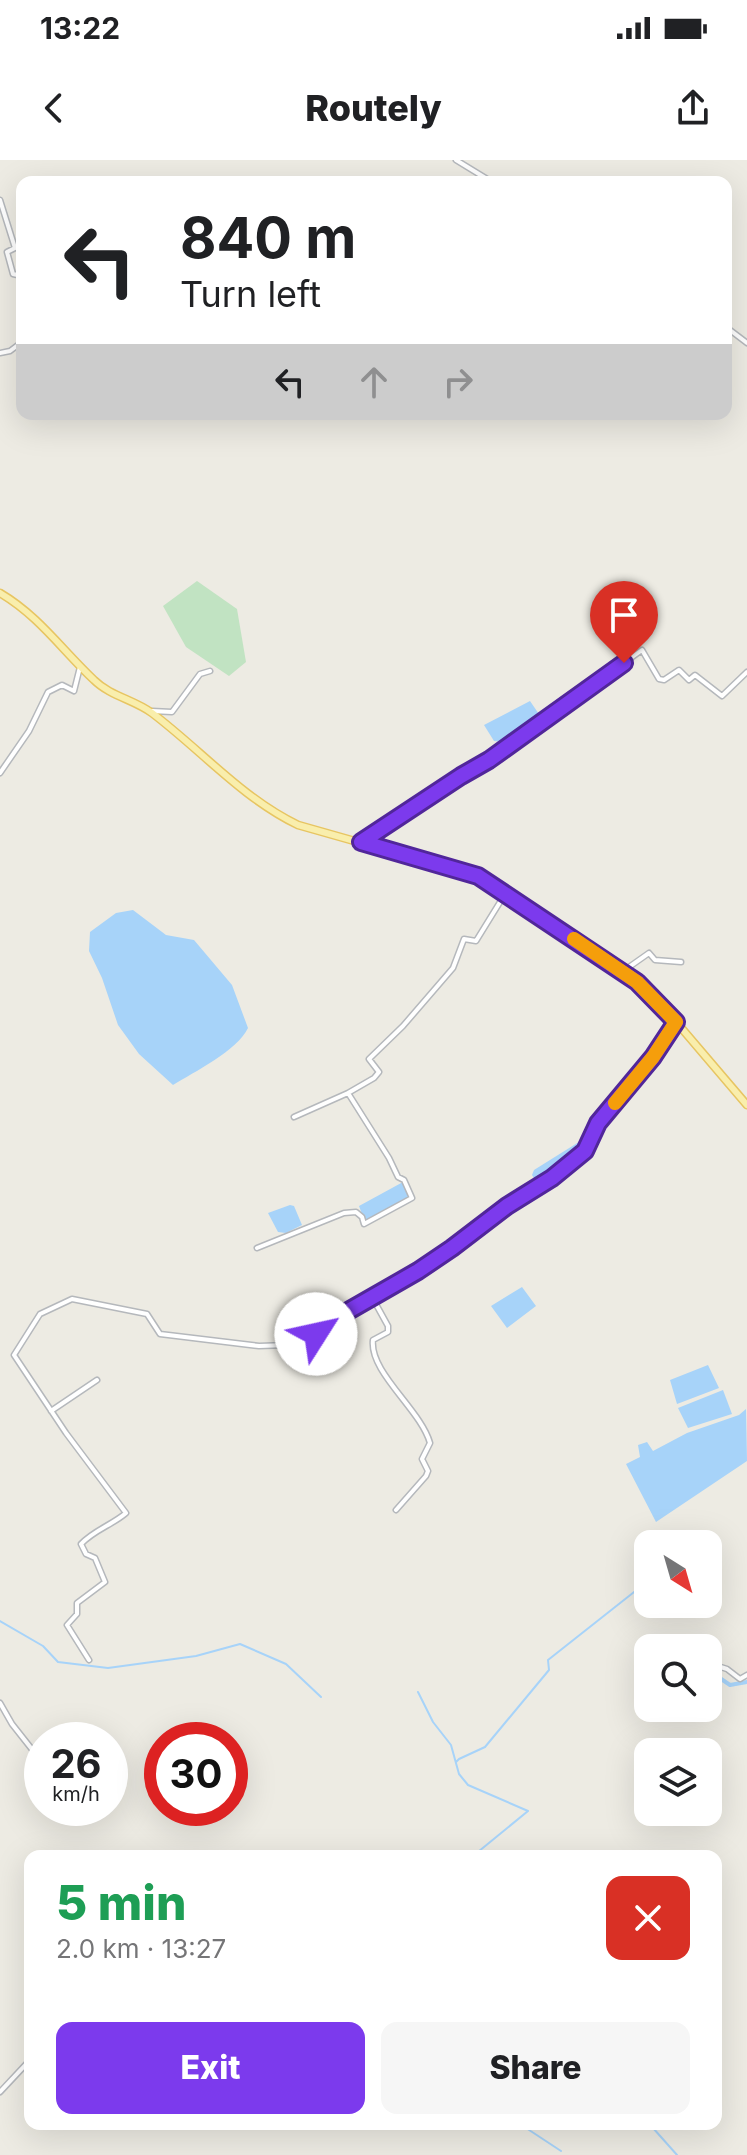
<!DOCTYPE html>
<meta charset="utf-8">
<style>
body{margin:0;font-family:Inter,sans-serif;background:#f6f6f6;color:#202124;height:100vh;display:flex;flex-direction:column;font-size:30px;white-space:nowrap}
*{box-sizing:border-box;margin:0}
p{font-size:26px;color:#757577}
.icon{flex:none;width:44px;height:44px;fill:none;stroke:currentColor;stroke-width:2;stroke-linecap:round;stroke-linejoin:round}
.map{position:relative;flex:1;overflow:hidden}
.panel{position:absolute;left:24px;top:1690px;width:698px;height:280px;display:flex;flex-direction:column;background:#fff;border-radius:16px;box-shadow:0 8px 32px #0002}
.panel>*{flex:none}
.top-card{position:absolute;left:16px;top:16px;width:716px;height:244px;border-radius:16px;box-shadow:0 8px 32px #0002;background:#fff;color:#202124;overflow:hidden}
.needle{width:52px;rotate:143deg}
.buttons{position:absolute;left:634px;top:1370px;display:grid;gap:16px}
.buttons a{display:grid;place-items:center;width:88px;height:88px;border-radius:16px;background:#fff;box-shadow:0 8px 32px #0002;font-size:40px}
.speed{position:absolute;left:24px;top:1562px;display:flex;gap:16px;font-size:40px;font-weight:700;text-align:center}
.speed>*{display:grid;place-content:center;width:104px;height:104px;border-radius:50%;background:#fff;box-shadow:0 8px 32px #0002;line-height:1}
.speed small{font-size:20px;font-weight:400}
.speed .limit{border:12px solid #d22;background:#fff;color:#111}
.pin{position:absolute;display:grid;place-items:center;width:68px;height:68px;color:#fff;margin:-82px -34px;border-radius:50% 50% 50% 0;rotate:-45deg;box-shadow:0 0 8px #0007}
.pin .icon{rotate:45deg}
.me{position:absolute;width:88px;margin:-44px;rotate:55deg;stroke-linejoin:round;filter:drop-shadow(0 0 6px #0008)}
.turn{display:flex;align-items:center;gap:28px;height:168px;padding:0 32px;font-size:36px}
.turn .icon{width:104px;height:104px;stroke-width:2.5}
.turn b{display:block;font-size:56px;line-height:68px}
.lanes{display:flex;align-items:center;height:76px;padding:0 32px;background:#0003;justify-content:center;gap:40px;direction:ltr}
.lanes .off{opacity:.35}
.round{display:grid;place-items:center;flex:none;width:84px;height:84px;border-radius:16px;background:#f6f6f6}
.headline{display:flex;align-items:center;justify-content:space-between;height:136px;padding:0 32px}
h1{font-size:48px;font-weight:800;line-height:60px;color:#1e9e55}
.button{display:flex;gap:16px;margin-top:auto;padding:16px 32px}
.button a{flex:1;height:92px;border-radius:16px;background:#7c3aed;color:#fff;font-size:32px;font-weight:800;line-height:92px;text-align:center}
.button a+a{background:#f6f6f6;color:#202124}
.status{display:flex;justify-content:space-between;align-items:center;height:56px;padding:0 40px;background:#fff;direction:ltr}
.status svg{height:22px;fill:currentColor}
header{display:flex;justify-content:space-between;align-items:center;height:104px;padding:0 32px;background:#fff;font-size:36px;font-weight:800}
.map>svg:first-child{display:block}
.green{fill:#c1e3c2}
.water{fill:#a7d3f9}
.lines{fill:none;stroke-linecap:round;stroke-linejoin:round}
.stream{stroke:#a7d3f9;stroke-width:2}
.canal{stroke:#a7d3f9;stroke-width:4}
.minor-casing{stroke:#b5b8bc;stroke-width:7}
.major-casing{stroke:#e7c562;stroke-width:9}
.minor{stroke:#fff;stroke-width:4}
.major{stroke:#f9eeac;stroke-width:6}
.route-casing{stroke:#51269a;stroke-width:20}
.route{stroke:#7c3aed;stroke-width:14}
.slow{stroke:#f59e0b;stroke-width:14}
</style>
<div class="status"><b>13:22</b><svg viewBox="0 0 49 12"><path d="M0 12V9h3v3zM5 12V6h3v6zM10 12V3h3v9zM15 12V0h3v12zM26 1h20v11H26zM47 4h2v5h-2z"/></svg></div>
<header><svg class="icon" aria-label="back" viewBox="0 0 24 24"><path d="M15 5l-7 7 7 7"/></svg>Routely<svg class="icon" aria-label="share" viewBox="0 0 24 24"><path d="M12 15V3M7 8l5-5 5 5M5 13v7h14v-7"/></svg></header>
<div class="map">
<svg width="747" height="1995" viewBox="0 0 747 1995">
<rect width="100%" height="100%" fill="#edebe3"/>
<path class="green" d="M197,421L237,449L246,502L229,516L186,487L163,446Z"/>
<path class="water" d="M530,541L543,560L505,585L502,582L494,581L484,565Z
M133,750L166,775L194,780L232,825L248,868C237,891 194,912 173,925L139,894L118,865L102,818L89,791L90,772L116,753Z
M582,980L583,990L541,1022L535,1020L532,1015L534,1010Z
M403,1022L410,1038L365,1062L359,1046Z
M290,1045L294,1046L302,1065L286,1073L278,1072L268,1053Z
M522,1127L536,1146L507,1168L491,1146Z
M708,1205L719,1228L677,1244L670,1220Z
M723,1230L732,1254L688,1268L678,1248Z
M746,1249L747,1301L656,1362L626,1304L640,1297L638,1285L647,1282L653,1291L687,1273L739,1255Z"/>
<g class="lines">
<path class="stream" d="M689,1444L698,1454
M0,1461L43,1486L58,1502L108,1508L196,1496L240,1484L286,1504L321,1537
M418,1532L433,1562L451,1585L459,1614L468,1625L528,1651L473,1696
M456,1602L459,1599L485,1587L549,1510L548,1500L648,1421
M520,1964L561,1991
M654,1964L653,1968L677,1995"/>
<path class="canal" d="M708,1510L730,1525L747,1522"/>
<g class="minor-casing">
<path id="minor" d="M456,0L492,22
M0,40L15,88L7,92L13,114L22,116
M726,167L747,183
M0,193L10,191L22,182
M152,551L172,552L200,514L210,511
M0,613L29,571L48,532L62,525L74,531L80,507
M361,682L461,616L489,600L642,490L659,519L664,520L679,510L689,520L695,515L722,536L747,512
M622,812L649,793L655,800L681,802
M294,957L348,933
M257,1088L344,1053L356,1052L362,1057L364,1064L412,1038L404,1020L398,1017L389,998L348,933L374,918L379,912L369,899L403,866L453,808L464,779L476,781L505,734
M372,1137L388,1166V1172L373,1180C369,1212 421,1250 430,1283L422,1299L428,1311L426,1316L396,1350
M51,1251L97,1220
M89,1500L67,1465L77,1454V1443L105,1422L95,1398L86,1394L81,1384C94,1370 112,1365 126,1353L66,1273L14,1195L40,1154L72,1139L147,1154L160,1174L259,1186L287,1185L316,1174L350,1150L452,1088L507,1046L552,1018L585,991L598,963L653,897L676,862
M708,1503L727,1509L740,1519L747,1515
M0,1543L12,1564L42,1602
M0,1932L30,1900"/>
</g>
<g class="major-casing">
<path id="major" d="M0,433C39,456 62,490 94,520C110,536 135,540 152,553C201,590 242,638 298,665L478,716L637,822L666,850L747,945"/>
</g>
<use href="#minor" class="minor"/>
<use href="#major" class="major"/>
</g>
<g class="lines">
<g class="route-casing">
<path id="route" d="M316,1174L350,1150L418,1111L452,1088L507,1046L552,1018L585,991L598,963L653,897L676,862L637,822L478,716L361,682L461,616L489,600L624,503"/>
</g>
<use href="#route" class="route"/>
<path class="slow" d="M574,779L637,822L676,862L653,897L615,943"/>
</g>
</svg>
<div class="buttons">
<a><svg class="needle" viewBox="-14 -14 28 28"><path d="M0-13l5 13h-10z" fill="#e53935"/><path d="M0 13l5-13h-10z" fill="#757577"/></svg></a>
<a><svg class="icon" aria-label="search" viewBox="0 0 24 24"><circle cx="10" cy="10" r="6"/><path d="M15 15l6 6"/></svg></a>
<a><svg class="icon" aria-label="layers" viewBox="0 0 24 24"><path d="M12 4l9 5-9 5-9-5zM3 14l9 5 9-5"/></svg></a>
</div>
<div class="speed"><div>26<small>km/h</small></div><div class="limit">30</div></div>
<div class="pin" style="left:624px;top:503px;background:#d93025"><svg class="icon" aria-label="arrive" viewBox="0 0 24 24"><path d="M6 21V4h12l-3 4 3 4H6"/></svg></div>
<svg class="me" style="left:316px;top:1174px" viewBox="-20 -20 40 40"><circle r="19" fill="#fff"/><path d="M0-13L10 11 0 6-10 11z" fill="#7c3aed"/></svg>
<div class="top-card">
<div class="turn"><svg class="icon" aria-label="left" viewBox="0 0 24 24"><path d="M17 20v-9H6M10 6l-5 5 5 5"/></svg><div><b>840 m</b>Turn left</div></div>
<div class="lanes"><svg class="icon" aria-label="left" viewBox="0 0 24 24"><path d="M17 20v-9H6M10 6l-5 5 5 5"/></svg><svg class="icon off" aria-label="ahead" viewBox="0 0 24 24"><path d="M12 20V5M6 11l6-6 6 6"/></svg><svg class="icon off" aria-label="right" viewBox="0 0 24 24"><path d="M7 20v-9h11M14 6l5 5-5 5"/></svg></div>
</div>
<section class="panel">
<div class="headline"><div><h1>5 min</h1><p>2.0 km · 13:27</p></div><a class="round" style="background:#d93025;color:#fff"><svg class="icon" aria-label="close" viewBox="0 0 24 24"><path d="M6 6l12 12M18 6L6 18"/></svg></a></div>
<div class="button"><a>Exit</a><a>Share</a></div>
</section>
</div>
